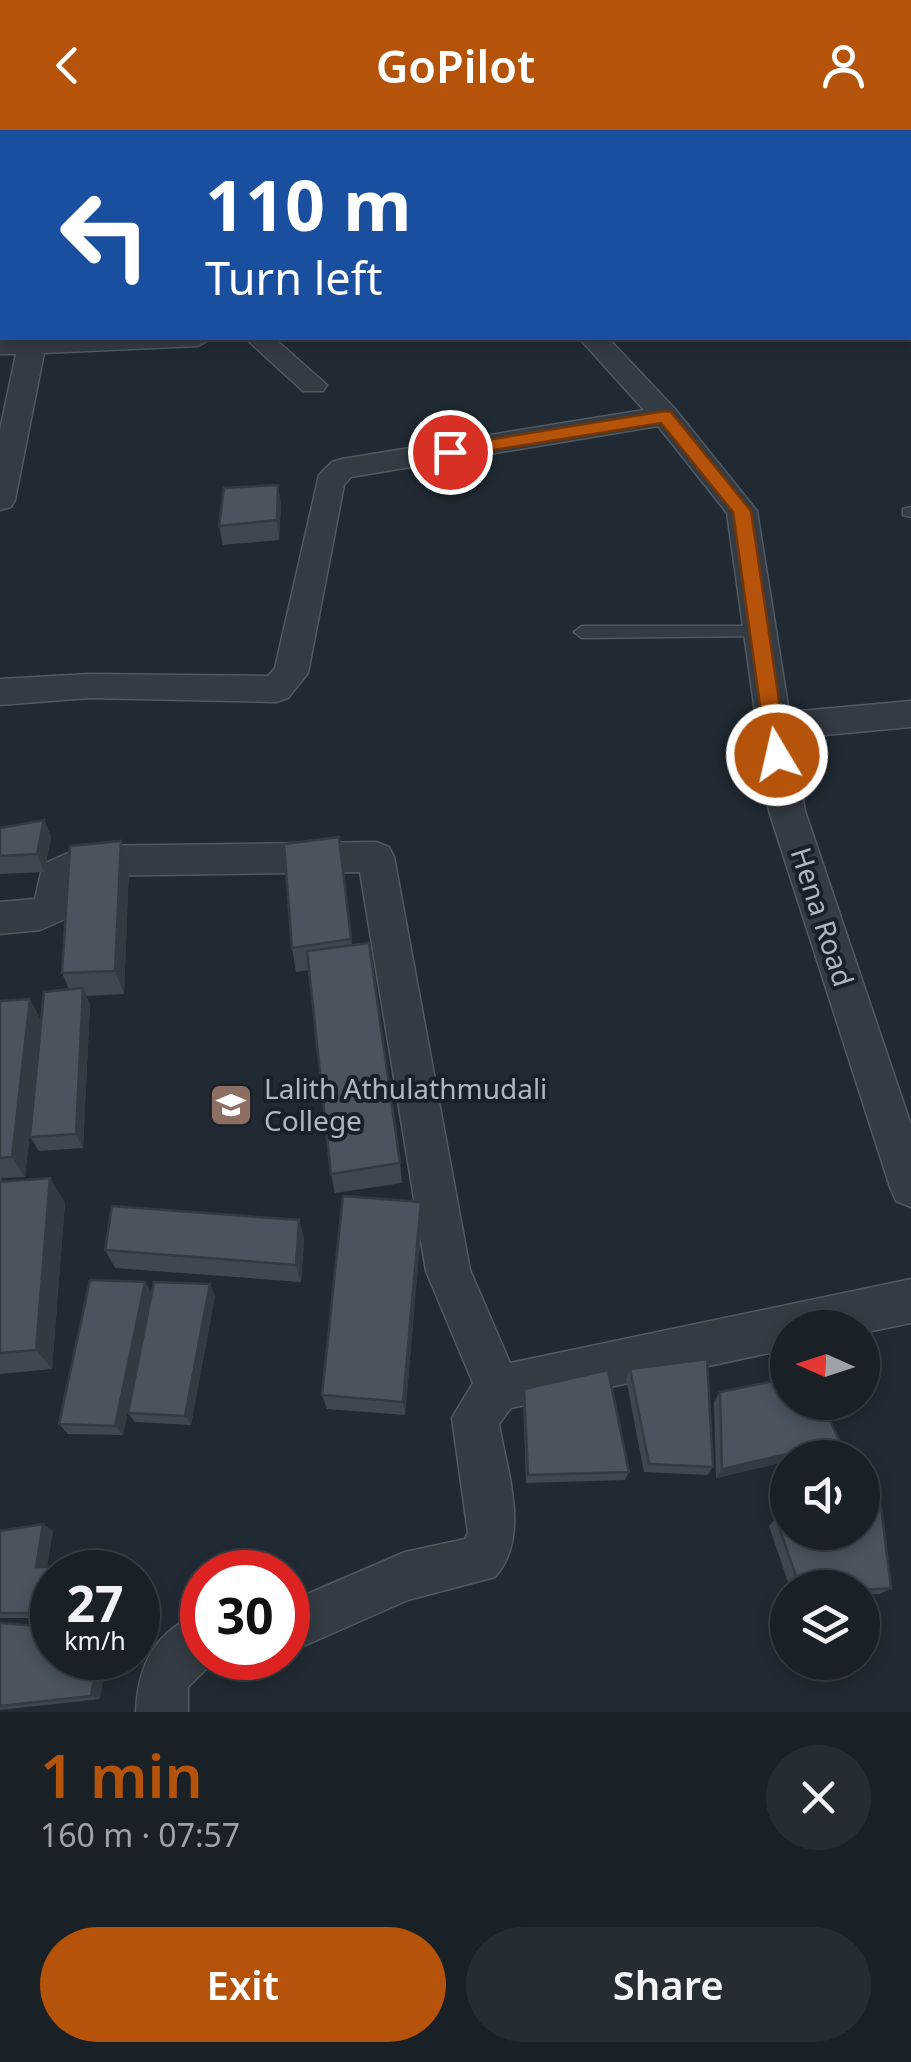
<!DOCTYPE html>
<meta charset="utf-8">
<style>
body{margin:0;font-family:"Noto Sans",sans-serif;background:#262d32;color:#f1f3f6;height:100vh;display:flex;flex-direction:column;font-size:38px;white-space:nowrap}
*{box-sizing:border-box;margin:0}
p{font-size:32px;color:#9fa3a7}
.icon{flex:none;width:55px;height:55px;fill:none;stroke:currentColor;stroke-width:2;stroke-linecap:round;stroke-linejoin:round}
.map{position:relative;height:1582px;overflow:hidden}
.sheet{display:flex;flex-direction:column;background:#192026;flex:1}
.sheet>*{flex:none}
.guide{position:absolute;left:0px;top:0px;width:912px;height:210px;box-shadow:0 5px 15px #0003,0 0 0 2px #373e43;background:#1a4fa0;color:#fff;overflow:hidden}
.needle{width:65px;rotate:273deg}
.buttons{position:absolute;left:770px;top:1180px;display:grid;gap:20px}
.buttons a{display:grid;place-items:center;width:110px;height:110px;border-radius:50%;background:#192026;box-shadow:0 5px 15px #0003,0 0 0 2px #373e43;font-size:50px}
.speed{position:absolute;left:30px;top:1420px;display:flex;gap:20px;font-size:50px;font-weight:700;text-align:center}
.speed>*{display:grid;place-content:center;width:130px;height:130px;border-radius:50%;background:#192026;box-shadow:0 5px 15px #0003,0 0 0 2px #373e43;line-height:1}
.speed small{font-size:25px;font-weight:400}
.speed .limit{border:15px solid #d22;background:#fff;color:#111}
.pin{position:absolute;display:grid;place-items:center;width:85px;height:85px;color:#fff;margin:-42px;border:5px solid #fff;border-radius:50%;box-shadow:0 2px 10px #0007}
.me{position:absolute;width:110px;margin:-55px;rotate:351deg;stroke-linejoin:round;filter:drop-shadow(0 0 8px #0008)}
.turn{display:flex;align-items:center;gap:35px;height:210px;padding:0 40px;font-size:45px}
.turn .icon{width:130px;height:130px;stroke-width:2.5}
.turn b{display:block;font-size:70px;line-height:85px}
.round{display:grid;place-items:center;flex:none;width:105px;height:105px;border-radius:52px;background:#262d32}
.summary{display:flex;align-items:center;justify-content:space-between;height:170px;padding:0 40px}
h1{font-size:60px;font-weight:600;line-height:75px;color:#b45309}
.button{display:flex;gap:20px;margin-top:auto;padding:20px 40px}
.button a{flex:1;height:115px;border-radius:60px;background:#b45309;color:#fff;font-size:40px;font-weight:600;line-height:115px;text-align:center}
.button a+a{background:#262d32;color:#f1f3f6}
header{display:flex;justify-content:space-between;align-items:center;height:130px;padding:0 40px;background:#b45309;color:#fff;font-size:45px;font-weight:600}
.map>svg:first-child{display:block}
.lines{fill:none;stroke-linecap:round;stroke-linejoin:round}
.lane-casing{stroke:#515961;stroke-width:3}
.street-casing{stroke:#515961;stroke-width:3}
.lane{fill:#343b43;fill-rule:evenodd}
.street{fill:#343b43;fill-rule:evenodd}
.wall{fill:#3f4851}
.shaded-wall{fill:#333b42}
.building{fill:#49545e;stroke:#333b42;stroke-width:2.5}
.route{fill:#b45309;stroke:#753606;stroke-width:2.5}
.labels{text-anchor:middle;stroke-width:8;stroke-linejoin:round;paint-order:stroke}
.street-label{font-size:28px;fill:#aeb6c0;stroke:#192028}
.poi-label{font-size:28px;fill:#aeb6c0;stroke:#192028;text-anchor:start}
</style>
<header><svg class="icon" aria-label="back" viewBox="0 0 24 24"><path d="M15 5l-7 7 7 7"/></svg>GoPilot<svg class="icon" aria-label="person" viewBox="0 0 24 24"><circle cx="12" cy="8" r="4"/><path d="M4 21q1-7 8-7t8 7"/></svg></header>
<div class="map">
<svg width="911" height="1582" viewBox="0 0 911 1582">
<rect width="100%" height="100%" fill="#212a32"/>
<g class="lines">
<g class="lane-casing">
<path id="lane" d="M911,377V387L903,385V379Z
M582,496H758L766,501L758,506L582,508L574,502Z"/>
</g>
<g class="street-casing">
<path id="street" d="M243,0H267L268,2H244Z
M694,0H721L722,2H696Z
M0,208H212L198,216L44,223L15,370L11,377L0,380V300L16,224H0Z
M245,208H274L327,255L323,261H303Z
M579,208H608L675,279L757,381L789,582L911,571V597L793,608L805,681L911,995V1077L896,1071L890,1057L769,681L727,383L658,296L351,347L344,355L308,543L288,568L276,572L89,568L0,575V549L89,544L268,546L275,538L319,345L332,332L342,329L644,280Z
M376,712L389,717L394,727L470,1140L510,1233L911,1149V1193L862,1203V1198H788V1219L511,1278L499,1294C507,1342 531,1407 495,1447L408,1470L306,1515L288,1517V1467L305,1465L405,1422L465,1409L468,1403L452,1288L473,1253L426,1141L360,742L88,746L73,753L65,789L40,800L0,804V772L35,769L43,734L84,716Z
M202,1482V1528H217L188,1557V1582H136C138,1534 155,1501 202,1482Z"/>
</g>
<use href="#lane" class="lane"/>
<use href="#street" class="street"/>
</g>
<path class="wall" d="M837,0H900L899,2H837Z
M911,34V71L910,70Z
M278,355L281,375L279,410L223,415L219,396Z
M44,690L51,707L44,742L0,744V698Z
M339,707L352,815L400,1033L402,1053L335,1063L331,1044L309,840L296,842L292,818Z
M129,736L124,864L86,866L90,874L83,1018L39,1021L30,1007L35,954L25,1047L1,1048L3,1052L65,1072L52,1239L0,1244V871L41,891L69,859L62,843Z
M421,1072L422,1090L405,1285L327,1279L322,1265Z
M299,1090L304,1109L301,1152L115,1138L105,1120Z
M145,1152L152,1164L215,1165L191,1295L135,1292L128,1283L138,1232L123,1305L68,1304L59,1294Z
M630,1239L713,1337L707,1345L644,1342L626,1249Z
M524,1259L629,1342L625,1350L526,1353L523,1269Z
M720,1262L840,1312L832,1321L788,1328V1331L716,1348L714,1272Z
M776,1388L891,1458L880,1464L862,1465V1458H790L769,1396Z
M43,1394L53,1401L47,1436L52,1442V1488H0V1401Z
M0,1493L100,1569L0,1580Z"/>
<path class="shaded-wall" d="M278,355L281,375L279,410L277,390Z
M44,690L51,707L44,742L37,724Z
M121,711L129,736L124,864L115,841Z
M83,858L90,874L83,1018L76,1004Z
M30,869L42,892L25,1047L12,1027Z
M50,1048L65,1072L52,1239L36,1220Z
M421,1072L422,1090L405,1285L403,1272Z
M299,1090L304,1109L301,1152L296,1135Z
M145,1152L152,1164L123,1305L115,1296Z
M210,1154L215,1165L191,1295L185,1286Z
M840,1312L832,1321L802,1328H788V1331L716,1348L722,1339Z
M43,1394L53,1401L46,1443L36,1437Z
M98,1528H108L100,1569L91,1566Z"/>
<path class="building" d="M278,355L277,390L219,396L224,358Z
M44,690L37,724L0,726V698Z
M339,707L351,809L292,818L284,714Z
M121,711L115,841L62,843L70,716Z
M369,813L400,1033L331,1044L307,821Z
M83,858L76,1004L30,1007L44,862Z
M30,869L12,1027L0,1028V871Z
M50,1048L36,1220L0,1223V1052Z
M343,1066L421,1072L403,1272L322,1265Z
M112,1076L299,1090L296,1135L105,1120Z
M90,1150L145,1152L115,1296L59,1294Z
M154,1152L210,1154L185,1286L128,1283Z
M707,1229L713,1337L649,1334L630,1239Z
M608,1240L629,1342L528,1345L524,1259Z
M788,1248V1272H821L840,1312L722,1339L720,1262Z
M881,1377L891,1458L862,1460V1458H800L776,1388L788,1387V1402H862V1379Z
M43,1394L36,1437L130,1436L127,1442H52V1483H0V1401Z
M0,1493L52,1497V1528H98L91,1566L0,1576Z"/>
<path class="route" d="M665,281L671,282L751,381L787,625L784,631H770L767,625L733,382L661,293L450,327L441,322L450,316Z"/>
<defs>
<g id="school-square" transform="scale(2.25)"><rect x="-9" y="-9" width="18" height="18" rx="4" fill="#8d6e63" stroke="#192028"/><path d="M0-5L7-2L0 1L-7-2ZM-4 1L0 2.5L4 1V4Q0 6-4 4Z" fill="#fff"/></g>
</defs>
<g fill-rule="evenodd">
<use href="#school-square" x="231" y="975"/>
</g>
<g class="labels">
<g class="street-label">
<text transform="translate(822 787) rotate(72)" y="10">Hena Road</text>
</g>
<g class="poi-label">
<text x="264" y="969">Lalith Athulathmudali<tspan x="264" dy="32">College</tspan></text>
</g>
</g>
</svg>
<div class="buttons">
<a><svg class="needle" viewBox="-14 -14 28 28"><path d="M0-13l5 13h-10z" fill="#e53935"/><path d="M0 13l5-13h-10z" fill="#9fa3a7"/></svg></a>
<a><svg class="icon" aria-label="sound" viewBox="0 0 24 24"><path d="M4 9h4l5-4v14l-5-4H4zM17 9q2 3 0 6"/></svg></a>
<a><svg class="icon" aria-label="layers" viewBox="0 0 24 24"><path d="M12 4l9 5-9 5-9-5zM3 14l9 5 9-5"/></svg></a>
</div>
<div class="speed"><div>27<small>km/h</small></div><div class="limit">30</div></div>
<div class="pin" style="left:450px;top:322px;background:#d93025"><svg class="icon" aria-label="arrive" viewBox="0 0 24 24"><path d="M6 21V4h12l-3 4 3 4H6"/></svg></div>
<svg class="me" style="left:777px;top:625px" viewBox="-20 -20 40 40"><circle r="17" fill="#b45309" stroke="#fff" stroke-width="3"/><path d="M0-11L8 9 0 5-8 9z" fill="#fff"/></svg>
<div class="guide">
<div class="turn"><svg class="icon" aria-label="left" viewBox="0 0 24 24"><path d="M17 20v-9H6M10 6l-5 5 5 5"/></svg><div><b>110 m</b>Turn left</div></div>
</div>
</div>
<section class="sheet">
<div class="summary"><div><h1>1 min</h1><p>160 m · 07:57</p></div><a class="round"><svg class="icon" aria-label="close" viewBox="0 0 24 24"><path d="M6 6l12 12M18 6L6 18"/></svg></a></div>
<div class="button"><a>Exit</a><a>Share</a></div>
</section>
